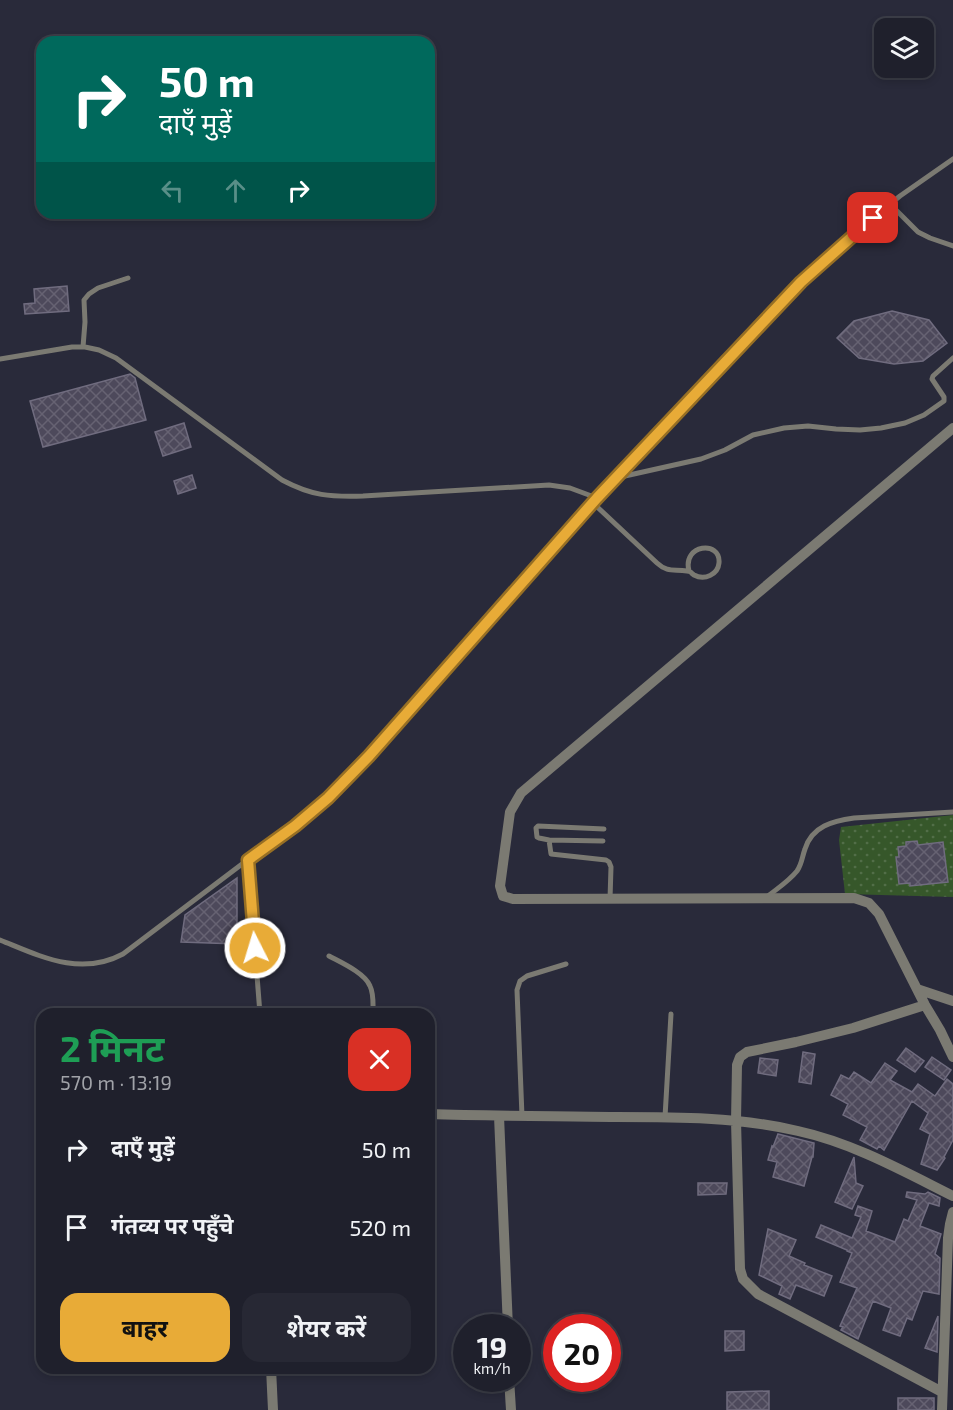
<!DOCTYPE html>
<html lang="hi">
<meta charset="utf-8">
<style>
body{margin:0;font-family:"Exo 2","Noto Sans Devanagari",sans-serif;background:#272834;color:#f1f3f6;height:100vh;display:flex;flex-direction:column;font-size:22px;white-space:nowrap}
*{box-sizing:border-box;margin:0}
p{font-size:20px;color:#a1a3a9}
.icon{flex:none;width:33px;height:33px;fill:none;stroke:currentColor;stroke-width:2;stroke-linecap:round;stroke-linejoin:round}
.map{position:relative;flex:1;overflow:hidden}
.sheet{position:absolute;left:36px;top:1008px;width:399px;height:366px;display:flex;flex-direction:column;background:#1f202c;border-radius:18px;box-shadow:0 3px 9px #0003,0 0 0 2px #3c3e48}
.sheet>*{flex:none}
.banner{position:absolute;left:36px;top:36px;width:399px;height:183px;border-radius:18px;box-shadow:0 3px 9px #0003,0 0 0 2px #3c3e48;background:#00695c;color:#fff;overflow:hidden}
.controls{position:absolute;left:874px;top:18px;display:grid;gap:12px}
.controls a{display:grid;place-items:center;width:60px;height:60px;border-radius:12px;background:#1f202c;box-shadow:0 3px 9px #0003,0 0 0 2px #3c3e48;font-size:30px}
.speed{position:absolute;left:453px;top:1314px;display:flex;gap:12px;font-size:30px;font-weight:700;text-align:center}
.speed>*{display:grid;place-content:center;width:78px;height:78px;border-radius:50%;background:#1f202c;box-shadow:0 3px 9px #0003,0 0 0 2px #3c3e48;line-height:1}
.speed small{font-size:15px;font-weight:400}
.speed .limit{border:9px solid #d22;background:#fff;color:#111}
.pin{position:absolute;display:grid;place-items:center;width:51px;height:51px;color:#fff;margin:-26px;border-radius:12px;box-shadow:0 3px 9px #0006}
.me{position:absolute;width:66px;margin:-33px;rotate:355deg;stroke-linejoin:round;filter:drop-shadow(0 0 4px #0008)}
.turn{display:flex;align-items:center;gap:21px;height:126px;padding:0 24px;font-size:27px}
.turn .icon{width:78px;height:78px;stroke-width:2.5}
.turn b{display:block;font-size:42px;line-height:51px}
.lanes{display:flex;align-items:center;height:57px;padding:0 24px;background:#0003;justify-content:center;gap:30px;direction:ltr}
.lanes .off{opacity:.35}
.round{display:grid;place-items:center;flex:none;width:63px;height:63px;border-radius:18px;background:#272834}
.head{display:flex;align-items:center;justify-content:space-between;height:102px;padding:0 24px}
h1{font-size:36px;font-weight:700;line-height:45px;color:#1e9e55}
.primary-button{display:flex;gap:12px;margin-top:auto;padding:12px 24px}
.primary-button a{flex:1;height:69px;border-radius:18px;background:#e8ab37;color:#111;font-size:24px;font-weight:700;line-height:69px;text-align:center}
.primary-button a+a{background:#272834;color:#f1f3f6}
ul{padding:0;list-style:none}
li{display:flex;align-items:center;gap:18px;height:78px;padding:0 24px}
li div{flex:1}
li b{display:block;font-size:22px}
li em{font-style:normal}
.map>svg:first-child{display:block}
.grass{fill:url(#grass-dots)}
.building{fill:url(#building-cross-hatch);stroke:#706c7f;stroke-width:1.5}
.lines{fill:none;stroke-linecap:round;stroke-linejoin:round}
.lane{stroke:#7b7a72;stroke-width:5}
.street{stroke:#7b7a72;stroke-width:10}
.route-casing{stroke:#976f24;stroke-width:15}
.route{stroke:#e8ab37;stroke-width:10}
</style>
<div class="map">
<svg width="953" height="1410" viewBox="0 0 953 1410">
<defs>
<pattern id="grass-dots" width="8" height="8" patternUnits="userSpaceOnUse" patternTransform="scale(1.5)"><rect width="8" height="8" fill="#36572a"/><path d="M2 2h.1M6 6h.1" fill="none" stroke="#526e48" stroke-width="1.8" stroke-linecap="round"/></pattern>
<pattern id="building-cross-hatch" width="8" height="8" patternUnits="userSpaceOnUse" patternTransform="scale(1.5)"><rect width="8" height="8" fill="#4d495b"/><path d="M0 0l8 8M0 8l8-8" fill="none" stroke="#666272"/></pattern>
</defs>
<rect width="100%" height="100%" fill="#292a3a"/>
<path class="grass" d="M953,815V897L845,894L839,840L841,827Z"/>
<path class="building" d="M67,286L69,311L25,314L24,304L35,303L34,289Z
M892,311L929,320L947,343L923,361L894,364L859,358L837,338L854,321Z
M130,374L135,378L146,420L43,447L30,401Z
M184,423L191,447L163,456L155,432Z
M192,475L196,488L178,494L174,481Z
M917,841L918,845L943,842L948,882L910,886V883L899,884L896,857H899L898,847L906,846V842Z
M237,878V944L181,942L185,915Z
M906,1048L924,1061L915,1072L897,1060Z
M803,1052L815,1054L811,1084L799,1082Z
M932,1057L951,1070L944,1080L925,1067Z
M760,1058L778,1060L776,1076L758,1073Z
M885,1063L897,1071L890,1080L912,1092L918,1084L935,1096L947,1079L953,1084V1140L944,1157L945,1158L937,1170L921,1164L930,1134L920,1129L928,1113L912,1101L884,1150L879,1146L877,1149L860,1140L867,1127L843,1115L848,1104L831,1095L841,1075L849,1079L854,1072L871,1083Z
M778,1134L814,1143L813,1157H812L804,1186L773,1177L777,1162L768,1160L772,1146L773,1147Z
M854,1157L856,1183L863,1186L852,1209L835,1202Z
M698,1183H727L726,1194L698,1195Z
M907,1192L925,1194L928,1192L940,1198L939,1206L929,1203L920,1226L941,1234L935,1254L940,1258L939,1294L923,1291L912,1320L907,1318L900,1336L883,1330L891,1308L873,1301L858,1339L841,1330L843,1327L840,1326L857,1288L840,1282L852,1253L847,1251V1250L816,1237L821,1225L852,1238L861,1217L855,1215L858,1206L872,1211L866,1231L895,1242L904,1219L908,1221L917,1200L906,1197Z
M768,1229L796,1240L789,1256L805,1263L804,1265L832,1276L824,1296L796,1285L790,1299L779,1294L782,1286L759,1275Z
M938,1316L937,1352L925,1348Z
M725,1331H744V1350L725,1351Z
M769,1391V1410H727V1392Z
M898,1398H934V1410H898Z"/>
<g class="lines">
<path class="lane" d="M890,204L918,232L930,238L953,246
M83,347L85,322L84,300L89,294L98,288L128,278
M0,359L72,347H85L99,350L116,358L282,480C312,496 330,497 363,496L549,485L570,488L597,498
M616,478L701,459L725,450L753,435L784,428L808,426L836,429L860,430L881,428L905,423L924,415L944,401V397L932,379L933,376L953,358
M593,503L657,563C668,573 673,569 687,571C693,572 689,572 694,575C705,581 718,574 719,563C721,540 682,544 689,571
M604,829L538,826L536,828L537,837L539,838L549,840L551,854L606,860L609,862L611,867L610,899
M549,840L603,841
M248,860L260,1014
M768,896C778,888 789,881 797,871C802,864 802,857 805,849C812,826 833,821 854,818L953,812
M0,940C40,956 80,977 123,954L254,855L295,827L328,798L368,756L597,498L801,282L873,218L900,196L953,159
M329,956C340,962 365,973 370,986C374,994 373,1005 373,1014
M522,1116L517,990L520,981L527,976L566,964
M665,1117L671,1014"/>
<path class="street" d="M953,428L521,793L510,812L500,886L503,896L513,899L854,898L869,903L879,914L925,1005L940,1030L953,1057
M917,989L953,1001
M925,1005L853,1028L796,1042L747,1052L740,1057L737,1065L736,1121L740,1269L743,1279L758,1294L942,1392
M429,1114C491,1116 554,1116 616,1117C677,1117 739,1117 798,1131C853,1143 903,1171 953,1196
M499,1116L508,1328
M271,1368L273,1410
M509,1378L511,1410
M942,1410L948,1238L950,1224L953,1212"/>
</g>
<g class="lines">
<g class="route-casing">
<path id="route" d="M255,948L248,860L295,826L328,798L369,756L597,498L801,282L873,218"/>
</g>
<use href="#route" class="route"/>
</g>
</svg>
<div class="controls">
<a><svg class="icon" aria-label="layers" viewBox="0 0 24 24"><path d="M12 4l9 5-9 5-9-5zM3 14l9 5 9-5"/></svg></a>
</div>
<div class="speed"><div>19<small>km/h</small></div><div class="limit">20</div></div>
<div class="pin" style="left:873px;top:218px;background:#d93025"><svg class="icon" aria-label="arrive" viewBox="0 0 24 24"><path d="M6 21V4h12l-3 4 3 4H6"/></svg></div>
<svg class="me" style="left:255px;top:948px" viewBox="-20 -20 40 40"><circle r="17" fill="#e8ab37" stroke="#fff" stroke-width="3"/><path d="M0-11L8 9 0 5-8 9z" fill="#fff"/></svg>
<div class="banner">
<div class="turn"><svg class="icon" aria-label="right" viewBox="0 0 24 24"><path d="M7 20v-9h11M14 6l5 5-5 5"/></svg><div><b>50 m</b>दाएँ मुड़ें</div></div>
<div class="lanes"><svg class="icon off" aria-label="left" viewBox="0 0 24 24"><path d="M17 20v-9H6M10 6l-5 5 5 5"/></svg><svg class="icon off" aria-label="ahead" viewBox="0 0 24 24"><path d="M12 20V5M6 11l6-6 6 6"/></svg><svg class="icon" aria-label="right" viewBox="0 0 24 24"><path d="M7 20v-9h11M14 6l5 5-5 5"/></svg></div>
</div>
<section class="sheet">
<div class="head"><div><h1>2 मिनट</h1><p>570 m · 13:19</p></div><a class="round" style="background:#d93025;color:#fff"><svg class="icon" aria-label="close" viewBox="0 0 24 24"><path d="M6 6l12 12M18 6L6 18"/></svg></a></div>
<ul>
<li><svg class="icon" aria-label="right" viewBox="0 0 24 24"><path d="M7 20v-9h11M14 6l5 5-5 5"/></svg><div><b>दाएँ मुड़ें</b></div><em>50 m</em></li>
<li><svg class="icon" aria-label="arrive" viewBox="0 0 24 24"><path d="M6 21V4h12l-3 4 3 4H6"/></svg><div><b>गंतव्य पर पहुँचे</b></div><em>520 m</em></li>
</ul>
<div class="primary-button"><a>बाहर</a><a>शेयर करें</a></div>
</section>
</div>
